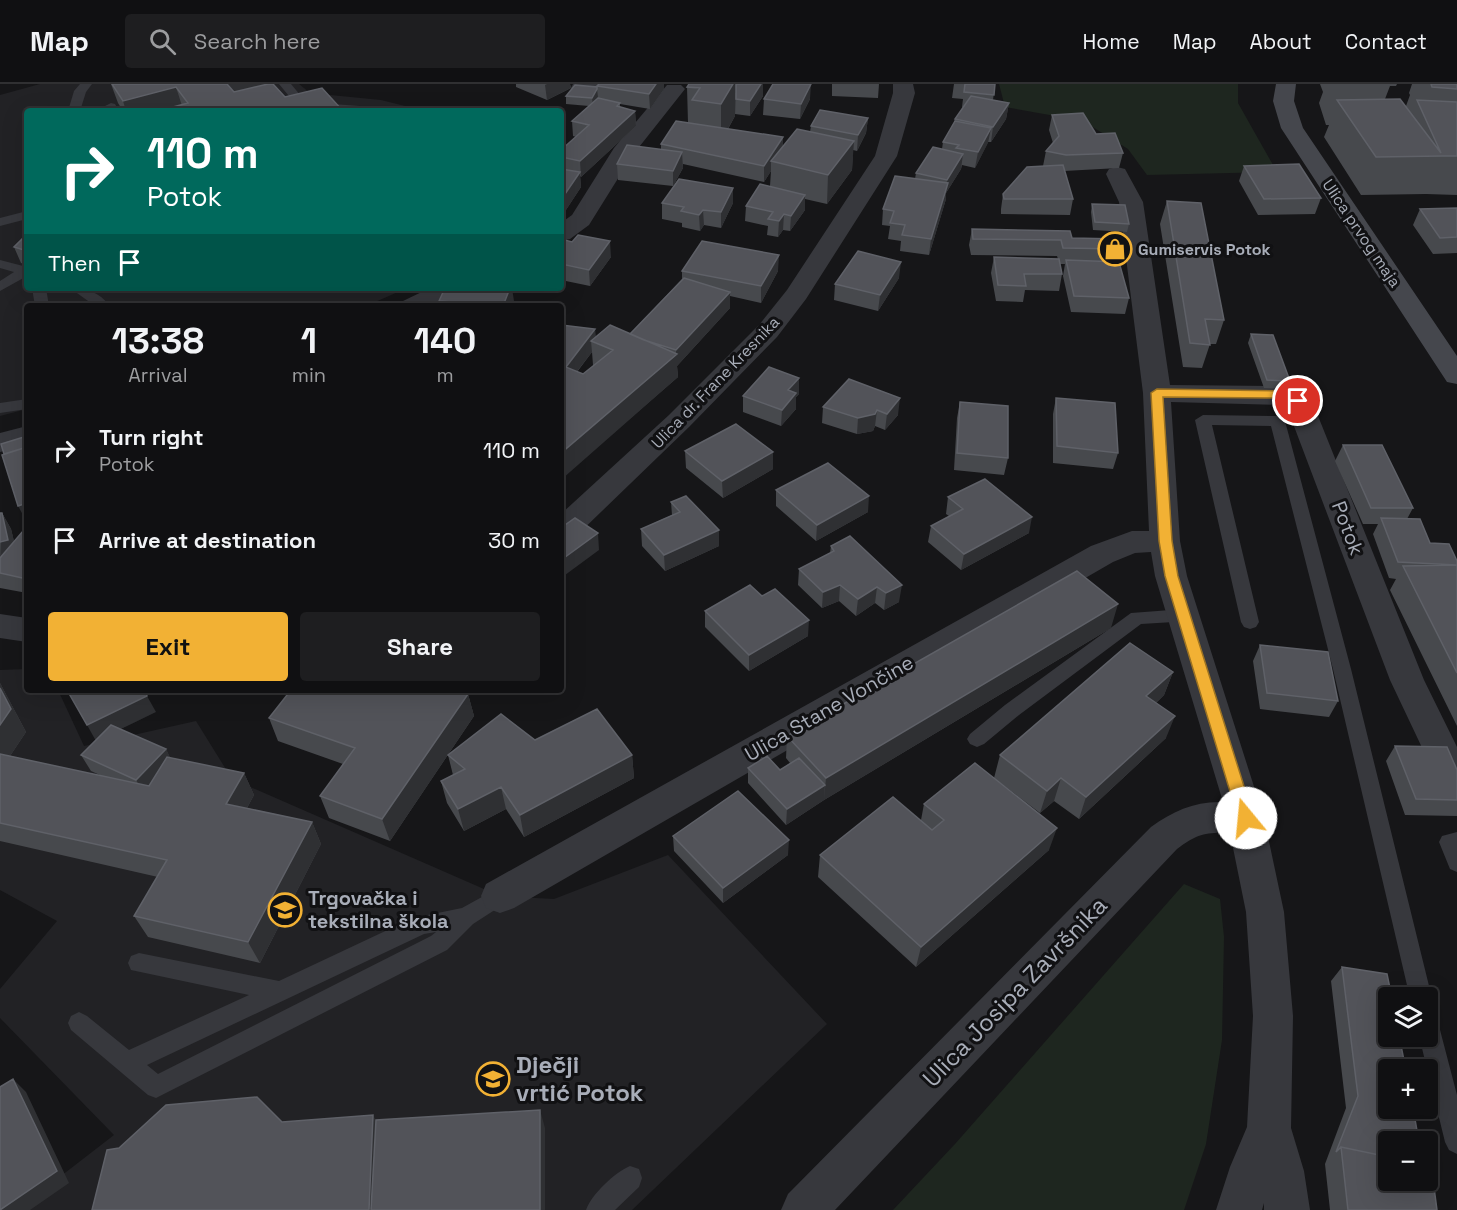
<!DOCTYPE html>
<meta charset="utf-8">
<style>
body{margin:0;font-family:"Space Grotesk",sans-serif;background:#1e1e20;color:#f1f3f6;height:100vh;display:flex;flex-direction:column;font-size:22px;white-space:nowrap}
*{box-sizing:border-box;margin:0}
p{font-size:20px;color:#9c9d9f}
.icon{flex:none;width:33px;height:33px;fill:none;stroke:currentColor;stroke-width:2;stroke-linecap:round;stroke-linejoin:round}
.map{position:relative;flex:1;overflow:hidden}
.side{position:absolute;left:24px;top:219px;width:540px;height:390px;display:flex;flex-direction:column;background:#101012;border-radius:6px;box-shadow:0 6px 24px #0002,0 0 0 2px #303032}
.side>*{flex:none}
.guide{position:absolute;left:24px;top:24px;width:540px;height:183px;border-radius:6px;box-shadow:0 6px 24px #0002,0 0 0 2px #303032;background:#00695c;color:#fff;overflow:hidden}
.tools{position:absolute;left:1378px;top:903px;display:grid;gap:12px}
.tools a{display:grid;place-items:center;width:60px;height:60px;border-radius:6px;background:#101012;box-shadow:0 6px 24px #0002,0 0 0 2px #303032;font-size:30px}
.pin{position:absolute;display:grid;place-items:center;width:51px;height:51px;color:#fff;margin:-26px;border:3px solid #fff;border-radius:50%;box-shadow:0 2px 6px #0007}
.me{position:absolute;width:66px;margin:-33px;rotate:343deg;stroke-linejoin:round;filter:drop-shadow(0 0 4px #0008)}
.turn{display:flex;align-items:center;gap:21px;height:126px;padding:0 24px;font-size:27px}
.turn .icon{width:78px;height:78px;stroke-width:2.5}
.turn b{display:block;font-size:42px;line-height:51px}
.then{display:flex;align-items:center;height:57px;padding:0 24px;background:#0003;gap:12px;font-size:22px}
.eta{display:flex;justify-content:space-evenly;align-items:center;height:102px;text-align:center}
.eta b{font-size:36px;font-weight:700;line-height:42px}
.button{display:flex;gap:12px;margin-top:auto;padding:12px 24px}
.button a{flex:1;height:69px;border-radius:6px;background:#f2b134;color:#111;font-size:24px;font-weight:700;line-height:69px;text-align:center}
.button a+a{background:#1e1e20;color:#f1f3f6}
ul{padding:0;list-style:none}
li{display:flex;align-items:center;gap:18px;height:90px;padding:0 24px}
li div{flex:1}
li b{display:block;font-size:22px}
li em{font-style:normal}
header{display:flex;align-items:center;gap:36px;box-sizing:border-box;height:84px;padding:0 30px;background:#101012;border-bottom:2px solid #303032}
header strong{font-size:28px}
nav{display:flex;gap:33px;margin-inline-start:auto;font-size:21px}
.search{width:420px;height:54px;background:#1e1e20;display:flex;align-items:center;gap:15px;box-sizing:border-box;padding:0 21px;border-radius:6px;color:#9c9d9f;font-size:22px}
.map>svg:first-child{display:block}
.built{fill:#222225}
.green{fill:#1e261f}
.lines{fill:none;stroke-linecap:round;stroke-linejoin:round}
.lane{fill:#37383d;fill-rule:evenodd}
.street{fill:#37383d;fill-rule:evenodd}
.secondary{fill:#45474d;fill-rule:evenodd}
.wall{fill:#47494d;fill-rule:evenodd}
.shaded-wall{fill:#2f3033}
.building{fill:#525359;stroke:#5f6168;stroke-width:1.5}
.route{fill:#f2b134;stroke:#9d7322;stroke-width:1.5}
.labels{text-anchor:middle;stroke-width:6;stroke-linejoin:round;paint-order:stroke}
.far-street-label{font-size:16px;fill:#a8adb8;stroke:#111113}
.far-poi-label{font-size:16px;font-weight:bold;fill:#a8adb8;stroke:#111113;text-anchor:start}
.street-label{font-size:20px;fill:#a8adb8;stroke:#111113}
.poi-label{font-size:20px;font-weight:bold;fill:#a8adb8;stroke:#111113;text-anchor:start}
.near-street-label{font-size:24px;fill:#a8adb8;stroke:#111113}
.near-poi-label{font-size:24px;font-weight:bold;fill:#a8adb8;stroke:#111113;text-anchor:start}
</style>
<header>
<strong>Map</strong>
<div class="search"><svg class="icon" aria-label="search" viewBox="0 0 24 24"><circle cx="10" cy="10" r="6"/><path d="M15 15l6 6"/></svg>Search here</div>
<nav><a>Home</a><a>Map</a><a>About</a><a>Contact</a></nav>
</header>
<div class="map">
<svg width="1457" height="1126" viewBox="0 0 1457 1126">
<rect width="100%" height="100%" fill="#161618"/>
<path class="built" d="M40,0H299L310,9L381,16L425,27H27V204H407L366,222H27V325L0,332V11Z
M27,585V606H58L84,662L196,637L232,695L500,812L554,815L668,771L827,940L632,1126H17L114,1051L0,934V905L57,837L0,806V586Z"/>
<path class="green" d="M999,0H1238V19L1277,88L1147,91L1128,65L1083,37L1005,23Z
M1184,800L1220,815L1224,853L1222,956L1206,1060L1184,1126H893L955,1060Z"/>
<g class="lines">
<path class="lane" d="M80,0H92L86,8L80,27H68L74,7Z
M279,0H291L306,18L373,23L379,27H332L298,23Z
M111,19L115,20L119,27H107L105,22Z
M27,127V135L0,142V134Z
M0,176L27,183V192L0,207V197L14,188L0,184Z
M32,204H46L49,222H35Z
M70,204C87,204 99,208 110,222H95Z
M27,315V325L0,329V319Z
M1203,331L1277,332L1285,337L1351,585L1432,914L1428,922V914H1410L1333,585L1271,342L1212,341L1259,538L1256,543L1250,545L1244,543L1241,538L1195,336Z
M1184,525L1190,527L1193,532L1190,537L1141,540L1019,631L984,660L977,663L970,660L967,655L970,650L1005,621L1131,529Z
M1457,748V788L1450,785L1439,758L1442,752Z
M500,803L507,806L510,812L507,818L473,840L447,866L156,1014L148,1011L71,946L68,939L71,932L79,928L87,932L129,966L249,911L131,886L128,879L131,872L139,869L279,897L413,834L462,824ZM436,848L431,852L158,990L147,981L424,850Z
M1428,931L1436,935L1439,942L1457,1011V1070L1449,1066L1445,1058L1419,952H1428Z
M630,1082L639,1085L642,1094L639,1103L615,1126H586C592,1110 614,1089 630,1082Z"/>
<path class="street" d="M573,0H610L607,4L581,10L574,8L571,4Z
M893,0H913L915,9L897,72L806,215L777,253L689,343L572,456L561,459V430L669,331L759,241L787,206L875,72L893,9Z
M667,1H681L685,5L632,72L589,141L570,155L561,157V139L572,131L614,64Z
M1117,83L1125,85L1143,118L1170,301L1282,302L1303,307L1312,317L1424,596L1457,663V715L1444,710L1390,596L1286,321L1171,318L1180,457L1187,492L1264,734L1284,828L1293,932L1291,1044L1304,1087L1310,1126H1264V1119L1262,1126H1216L1230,1083L1247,1043L1253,932L1246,828L1230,749C1205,748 1197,750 1177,765L835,1126H781L788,1110L1151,743C1173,727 1195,717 1223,718L1155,492L1151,468L1135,469L1113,478L514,824L500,829L486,824L481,812L486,800L1091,462L1132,447H1149L1143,309L1119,118L1106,90L1109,85Z
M430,204H463C449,224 420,222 399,222L403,217Z
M27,342V361L0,368V349Z
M0,530L27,534V558L0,554Z"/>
<path class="secondary" d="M1276,0H1296L1294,17L1303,44L1457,272V300L1447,298L1281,44L1273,17Z"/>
</g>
<path class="wall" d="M111,0H265L285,13L343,27H123L118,19Z
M516,0H570L571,4L547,16L516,3Z
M599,0H664V5L650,25L620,20V23L635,27L636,42L581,93L580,92L581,103L564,129L561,128V66L576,53L573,52L572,37L589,22L566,20V12L597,3Z
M832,0H879L878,14L832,12Z
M954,0H995L993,16L1009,19L1006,35L991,58H988L975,84L962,81L961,85L946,109V115L929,171L900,167L901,157L888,155L890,142L882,141L883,125L915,95L916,89L942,65L943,58L954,39L955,35L963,23H962L963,15L952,14Z
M1320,0H1397L1396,2H1390L1385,15L1406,22L1410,11L1409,9L1412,0H1457V111L1426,110L1361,111L1324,53L1329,41H1326L1319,19L1323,8Z
M687,3L763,12L750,32L735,30V32L728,45L783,62L810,48L811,42L868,34L866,49L857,67L853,66L852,86L827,120L805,115V126L790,147L783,146L778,153L767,151L768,142L745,137L746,122L770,102L771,87L764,98L683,80V84L673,102L618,96L617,80L661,66V60L688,39Z
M764,15H810L800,35L763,31Z
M1052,31L1096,50L1123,69L1119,84L1064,87L1073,115L1070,131L1001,130V125L1003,110L1043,82L1046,67L1053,59L1049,46Z
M1244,82L1321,114L1315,130L1258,131L1239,97Z
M1167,117L1224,236L1216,260H1210L1202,284L1183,283L1160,140Z
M662,119H733L721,144L704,141L700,147L682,143V139L662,135Z
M1092,120L1129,140L1127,148L1093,146L1091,128Z
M1457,124V169L1433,170L1413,141L1420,125Z
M972,145L1072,154L1122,165L1119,178L1129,214L1125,230L1071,228L1063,192L1065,180H1060L1062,190L1059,207L1025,206L1023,218L996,217L991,189L994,173L1058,175L1057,172L971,171L969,161Z
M27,150V181L21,179L14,163Z
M572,158L611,173L590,202L561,196V161Z
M682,187H778L761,219L730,212V224L677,282L678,293L561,394V241L596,253L630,250L682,195ZM592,268L593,281H595L583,290L577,288Z
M899,194L878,227L834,216L835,200Z
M439,217H514L512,222H440Z
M1251,250L1290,297L1287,305L1264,304L1248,259Z
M849,295L898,331L885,346L875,342L873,347L857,350L822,339L823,323Z
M799,310L796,313V325L781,342L743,328V312Z
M1056,314L1118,369L1113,385L1053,379V330Z
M960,318L1008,374L1004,391L954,386L957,334Z
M1343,361L1413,424L1407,435L1430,459L1457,477V642L1390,506L1396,495L1389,494L1373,450L1378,440H1363L1335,377Z
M685,367L773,385L723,414L686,384Z
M776,406L868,428L816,457L776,422Z
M948,413L1029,449L961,486L928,458L931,442L949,432L946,430Z
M671,418L719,462L665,487L642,462L641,445L672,431Z
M0,429H2L11,445L14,458L27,448V509L0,504Z
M831,462L899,518L884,526L875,519L856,532L839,517L822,524L798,501L799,485L830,469Z
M762,512L808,552L749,587L705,543V527Z
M1111,544L824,716L786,741L748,699V684L780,686L790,679L786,674L787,652Z
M1260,561L1338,617L1329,633L1260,625L1253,577Z
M1173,588L1164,611L1156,619L1166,654L1079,735L1054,717L1040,729L994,694L1000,671Z
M0,599L26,648L10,672L102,692L91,687L81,671L96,656L156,628L120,645L166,665L170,674L244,689L254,711L247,724L312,738L321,760L260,879L148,853L134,832L158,793L0,757Z
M468,610L474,632L390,757L329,734L320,712L343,680L278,657L269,634Z
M535,656L632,671L634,694L524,753L506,725L464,747L447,719L441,697L453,691L448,671Z
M1395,662L1457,686V732L1405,731L1386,677Z
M924,720L1049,766L916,883L818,793L820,771L921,736Z
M673,752L788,771L723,819L674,767Z
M1342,883L1389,1058L1437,1126H1330L1325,1080L1346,1024L1331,897Z"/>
<path class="shaded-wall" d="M221,0H265V2L225,12Z
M547,0H570L571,4L547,16L545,1Z
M656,0H664V5L650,25L649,10Z
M733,0H736L735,32L721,57V20Z
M761,0H763V12L750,32V17Z
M811,0L810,15L800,35L801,20Z
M176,3L183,25L176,27H126L123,17Z
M597,5L598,13L593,22L592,14Z
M1009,19L1006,35L991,58L993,43Z
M635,27L636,42L581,93L580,77Z
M868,34L866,49L857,67L858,51Z
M991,44L988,59L975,84L978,68Z
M783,53V69L771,77V87L764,98V82Z
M854,57L852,86L827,120L828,91Z
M682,68L683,84L673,102V87Z
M963,70L961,85L946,109V115L929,171L931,155L946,105L947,96Z
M580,88L581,103L564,129L563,113Z
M733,104V119L721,144V128Z
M805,111V126L790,147L791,132Z
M703,126L704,141L700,147L699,131Z
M784,130L783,146L778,153L779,137Z
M610,157L611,173L590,202L589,186Z
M779,171L778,187L761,219V202Z
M901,178L899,194L878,227L880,211Z
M510,204H512L514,217L512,222H503Z
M730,208V224L677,282L678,293L562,395L561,369L676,271V266Z
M595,245L597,260L591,257L592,268L564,304L562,288Z
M799,294V310L796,313V325L781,342L782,326L788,306Z
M900,314L898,331L885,346L887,330Z
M877,326L875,342L873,347L857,350L858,334Z
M773,368V385L723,414L722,397Z
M869,412L868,428L816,457L817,441Z
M27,419V438L18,422Z
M2,429L11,445L18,472L0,477Z
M1032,433L1029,449L961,486L964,470Z
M719,446V462L665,487L664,471Z
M598,449L599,466L561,494V476Z
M840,501L839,517L822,524L823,508Z
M902,501L899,518L884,526L886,509Z
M877,503L875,519L856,532L858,515Z
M1118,520L1111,544L824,716L826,694Z
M809,536L808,552L749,587V571Z
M1173,588L1164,611L1138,635L1146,612Z
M0,599L26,648L0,687Z
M468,610L474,632L390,757L382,735Z
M147,612L156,628L96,657L87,641Z
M1175,632L1166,654L1079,735L1086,713Z
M166,665L174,681L145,712L136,696Z
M632,671L634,694L524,753L520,731Z
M244,689L254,711L237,742L226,720Z
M1061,694L1054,717L1040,729L1047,707Z
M825,701L824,716L786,741L787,725Z
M501,703L506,725L464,747L458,725Z
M312,738L321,760L260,879L248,858Z
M1057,744L1049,766L916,883L921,863Z
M789,756L788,771L723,819V804Z
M13,995L26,1008L69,1099L30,1126H0Z
M540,1026L545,1044V1126H540Z
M373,1031L385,1054L382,1126H369Z"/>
<path class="building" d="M112,0H227L234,8L268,0H273L285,13L322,4L343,27H158L188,19L176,3L123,17Z
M599,0H656L649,10L597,2Z
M689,0H733L721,20L692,16L700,4L687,3Z
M736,0H761L750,17L736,15Z
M773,0H811L801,20L764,15Z
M965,0H995L994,11L964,8Z
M1431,0H1457V5L1432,3Z
M575,1L597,3V5L592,14L566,12Z
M971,12L1009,19L993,43L955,35Z
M598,14L620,19L617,22L635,27L580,77L561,73V66L589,41L572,37Z
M1400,15L1441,69L1417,16L1457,18V72H1443L1376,73L1337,16Z
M820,26L868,34L858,51L811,42Z
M1083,29L1096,50L1115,49L1123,69L1066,71L1046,67L1059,52L1052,31Z
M676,37L783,53L764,82L661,60Z
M955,37L991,44L978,68L956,64L959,61L943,58Z
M797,45L854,57L828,91L771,77Z
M627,61L682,68L673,87L617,80Z
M933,63L963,70L947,96L916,89Z
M1299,80L1321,114L1264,115L1244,82Z
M1063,81L1073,115H1004L1003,110L1027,83Z
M561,85L580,88L563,113H561Z
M895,92L948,99L931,155L902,151L905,141L890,139L894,127L883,125Z
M679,95L733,104L721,128L703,126L699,131L681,127L684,123L662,119Z
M760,100L805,111L791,132L784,130L779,137L768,135L773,128L746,122Z
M1167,117L1201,119L1224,236L1205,235L1210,261L1190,259Z
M1092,120L1125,121L1129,140L1095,138Z
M1457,124V153L1440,154L1420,125Z
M972,145L1070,147L1072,154L1119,155L1122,165L1063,164L1061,156L973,155Z
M27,150V167L14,163Z
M578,151L610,157L589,186L561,180V161L565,156L572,158Z
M702,157L779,171L761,202L682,187Z
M858,167L901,178L880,211L835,200Z
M994,173L1059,175L1062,190H1024L1026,202L998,201Z
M1066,176L1119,178L1129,214L1074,212Z
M684,194L730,208L676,266L644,256L630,250Z
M445,204H510L503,222L439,217Z
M561,241L595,245L566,283L561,281Z
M610,241L677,270L561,369V281L583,290L613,266L591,257Z
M1251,250L1273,251L1290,297L1267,296Z
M769,283L799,294L788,306L796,309L782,326L743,312Z
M849,295L900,314L887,330L877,326L875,330L858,334L823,323Z
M1056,314L1115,319L1118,369L1057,362Z
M960,318L1008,322V374L957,369Z
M736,340L773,368L722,397L685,367Z
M27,352V363L4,370L1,360Z
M1343,361H1382L1413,424H1371Z
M27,363V419L18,422L2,371Z
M828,379L869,412L817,441L776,406Z
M985,395L1032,433L964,470L931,442L963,425L948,413Z
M686,412L719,446L664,471L641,445L680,428L671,418Z
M0,429H2L8,456L0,458Z
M575,434L598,449L561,476V444Z
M1381,434L1420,435L1430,459L1449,460L1457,477V481L1398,478Z
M23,447L27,448V495L0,489V474Z
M850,452L902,501L886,509L877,503L858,515L840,501L823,508L799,485L834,467L831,462Z
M1457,481V589L1403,482Z
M1077,487L1118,520L826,694L787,652Z
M750,501L762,512L775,505L809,536L749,571L705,527Z
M1130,559L1173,588L1146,612L1175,632L1086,713L1061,694L1047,707L1000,671Z
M1260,561L1328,568L1338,617L1267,609Z
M0,604L11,625L0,641Z
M67,606H144L147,612L87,641Z
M291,606H458L468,610L382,735L320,712L355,664L269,634Z
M597,625L632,671L520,731L501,703L458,725L441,697L465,685L448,671L501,630L535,656Z
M111,641L166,665L136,696L81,671Z
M1395,662L1447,663L1457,686V716L1416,715Z
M0,670L149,702L167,673L244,689L226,720L312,738L248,858L134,832L167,776L0,739Z
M767,672L780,686L799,674L825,701L787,725L748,684Z
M975,679L1057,744L921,863L820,771L893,713L932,746L944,736L924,720Z
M738,707L789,756L723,804L673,752Z
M1342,883L1387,890L1392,914H1389V952H1399L1406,986H1389V1024H1413L1419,1058H1389V1073L1341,1063L1336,1068L1358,1012Z
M13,995L57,1087L0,1126V1003Z
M257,1013L282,1038L373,1031L369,1126H92L107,1066L119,1064L166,1021Z
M540,1026V1126H371L376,1036Z
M1341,1063L1389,1073V1096H1428V1081H1431L1437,1126H1348Z"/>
<path class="route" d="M1157,305L1282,307L1297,310L1304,317L1298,320L1282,314L1163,313L1172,457L1178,492L1254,734L1251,739L1246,741L1241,739L1238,734L1165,492L1159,457L1151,309Z"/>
<defs>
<g id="shop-ring" transform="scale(1.725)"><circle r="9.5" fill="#111113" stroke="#f2b134" stroke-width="1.5"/><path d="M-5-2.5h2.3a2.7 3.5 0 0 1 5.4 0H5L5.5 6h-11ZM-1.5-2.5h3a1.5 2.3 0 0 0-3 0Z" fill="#f2b134"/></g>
<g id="school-ring" transform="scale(1.725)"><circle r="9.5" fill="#111113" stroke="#f2b134" stroke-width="1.5"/><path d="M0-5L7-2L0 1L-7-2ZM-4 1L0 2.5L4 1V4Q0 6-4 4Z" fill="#f2b134"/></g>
</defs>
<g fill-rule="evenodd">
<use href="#shop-ring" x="1115" y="165"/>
<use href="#school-ring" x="285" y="826"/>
<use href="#school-ring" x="493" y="995"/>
</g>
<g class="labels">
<g class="far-street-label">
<text transform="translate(1362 149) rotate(56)" y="6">Ulica prvog maja</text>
<text transform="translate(715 298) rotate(-46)" y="6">Ulica dr. Frane Kresnika</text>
</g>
<g class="far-poi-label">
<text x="1138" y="171">Gumiservis Potok</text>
</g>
<g class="street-label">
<text transform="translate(1348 444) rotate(69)" y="7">Potok</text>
<text transform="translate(829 624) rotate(-30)" y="7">Ulica Stane Vončine</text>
</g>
<g class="poi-label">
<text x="308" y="821">Trgovačka i<tspan x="308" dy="23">tekstilna škola</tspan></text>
</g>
<g class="near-street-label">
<text transform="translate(1015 908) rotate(-46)" y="8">Ulica Josipa Završnika</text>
</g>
<g class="near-poi-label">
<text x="516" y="989">Dječji<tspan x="516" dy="28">vrtić Potok</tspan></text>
</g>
</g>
</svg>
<div class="tools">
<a><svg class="icon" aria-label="layers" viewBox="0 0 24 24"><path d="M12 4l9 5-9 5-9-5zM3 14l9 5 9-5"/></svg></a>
<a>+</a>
<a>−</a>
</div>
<div class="pin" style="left:1298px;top:317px;background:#d93025"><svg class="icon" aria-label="arrive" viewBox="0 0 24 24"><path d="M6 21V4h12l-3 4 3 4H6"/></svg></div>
<svg class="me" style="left:1246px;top:734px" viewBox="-20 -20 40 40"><circle r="19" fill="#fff"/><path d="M0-13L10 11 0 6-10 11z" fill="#f2b134"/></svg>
<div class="guide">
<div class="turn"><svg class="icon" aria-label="right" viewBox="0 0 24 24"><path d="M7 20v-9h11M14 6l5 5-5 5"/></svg><div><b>110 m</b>Potok</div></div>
<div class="then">Then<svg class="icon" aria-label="arrive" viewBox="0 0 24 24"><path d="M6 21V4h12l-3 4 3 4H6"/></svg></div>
</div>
<section class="side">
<div class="eta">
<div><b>13:38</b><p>Arrival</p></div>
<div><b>1</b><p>min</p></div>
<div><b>140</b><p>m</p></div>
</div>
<ul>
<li><svg class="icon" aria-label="right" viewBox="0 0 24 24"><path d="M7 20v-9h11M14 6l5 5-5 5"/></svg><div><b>Turn right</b><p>Potok</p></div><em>110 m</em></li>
<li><svg class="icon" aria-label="arrive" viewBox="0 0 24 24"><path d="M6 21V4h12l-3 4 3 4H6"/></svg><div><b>Arrive at destination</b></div><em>30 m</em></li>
</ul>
<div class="button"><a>Exit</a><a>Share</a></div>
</section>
</div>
